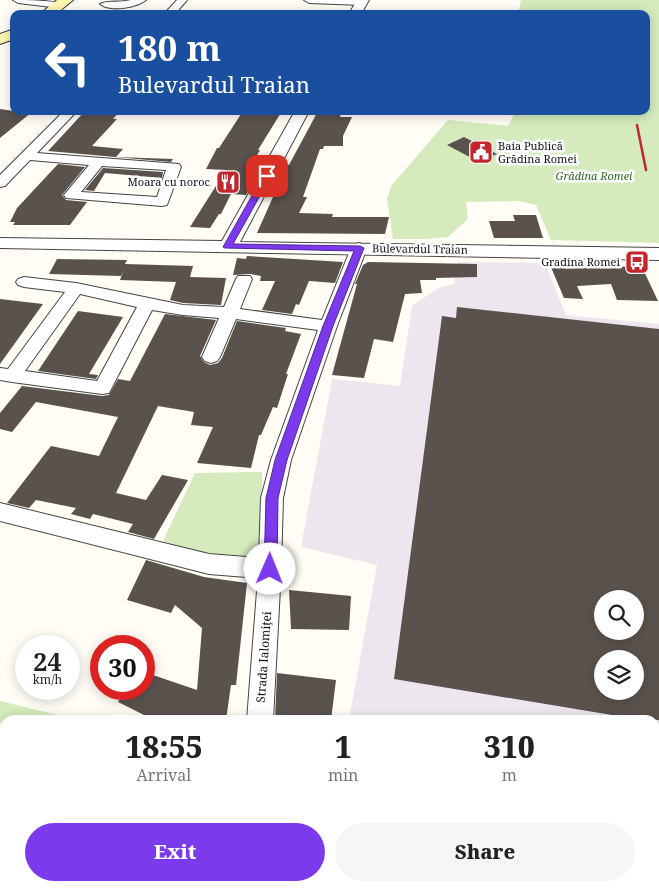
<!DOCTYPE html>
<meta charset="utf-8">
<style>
body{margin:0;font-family:"Noto Serif",serif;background:#f6f6f6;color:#222;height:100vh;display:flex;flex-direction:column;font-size:19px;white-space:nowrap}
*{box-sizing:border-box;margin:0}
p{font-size:16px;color:#767676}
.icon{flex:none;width:28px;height:28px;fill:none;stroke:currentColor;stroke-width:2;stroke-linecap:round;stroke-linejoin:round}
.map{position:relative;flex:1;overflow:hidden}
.details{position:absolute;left:0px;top:715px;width:660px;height:176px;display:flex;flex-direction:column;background:#fff;border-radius:15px 15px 0 0;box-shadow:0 2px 12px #0003}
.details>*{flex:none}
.hud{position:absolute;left:10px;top:10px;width:640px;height:105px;border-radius:10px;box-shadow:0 2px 12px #0003;background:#1a4fa0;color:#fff;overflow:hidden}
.controls{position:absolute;left:594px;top:590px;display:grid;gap:10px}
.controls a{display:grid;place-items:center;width:50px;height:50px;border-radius:50%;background:#fff;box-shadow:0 2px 12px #0003;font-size:25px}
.speed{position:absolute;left:15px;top:635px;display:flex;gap:10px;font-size:25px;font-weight:700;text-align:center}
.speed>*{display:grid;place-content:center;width:65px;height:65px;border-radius:50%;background:#fff;box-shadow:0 2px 12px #0003;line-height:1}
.speed small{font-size:12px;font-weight:400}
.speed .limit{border:8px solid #d22;background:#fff;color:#111}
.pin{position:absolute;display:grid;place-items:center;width:42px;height:42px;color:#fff;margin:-21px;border-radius:10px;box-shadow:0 2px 8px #0006}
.me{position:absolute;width:55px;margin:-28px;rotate:1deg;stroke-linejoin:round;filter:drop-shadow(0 0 4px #0008)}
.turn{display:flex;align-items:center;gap:18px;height:105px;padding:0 25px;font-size:22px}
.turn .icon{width:65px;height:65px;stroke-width:2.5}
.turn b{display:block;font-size:35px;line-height:42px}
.eta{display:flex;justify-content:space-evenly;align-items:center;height:85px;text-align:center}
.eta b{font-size:30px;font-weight:800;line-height:35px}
.action{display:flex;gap:10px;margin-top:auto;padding:10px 25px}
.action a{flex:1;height:58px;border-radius:30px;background:#7c3aed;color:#fff;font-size:20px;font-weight:800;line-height:58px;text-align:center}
.action a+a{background:#f6f6f6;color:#222}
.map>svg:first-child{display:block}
.industrial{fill:#eee6ef;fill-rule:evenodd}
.green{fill:#d5ebbd}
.building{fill:#5a524d;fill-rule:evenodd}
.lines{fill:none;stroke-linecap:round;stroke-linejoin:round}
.minor-casing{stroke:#444;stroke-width:2}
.tertiary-casing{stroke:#444;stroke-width:2}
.secondary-casing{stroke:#333;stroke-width:2}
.minor{fill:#fff;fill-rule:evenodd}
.tertiary{fill:#fff;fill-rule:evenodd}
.secondary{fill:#fff6b0;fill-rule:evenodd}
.rail{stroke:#c4262e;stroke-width:2.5}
.route{fill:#7c3aed;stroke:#51269a}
.labels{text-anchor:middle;stroke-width:5;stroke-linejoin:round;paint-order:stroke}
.far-poi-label{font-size:11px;fill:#111;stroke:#fff;text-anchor:end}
.far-park-label{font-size:11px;font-style:italic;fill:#2f6b1f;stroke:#fff}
.far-street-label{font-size:11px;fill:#111;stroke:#fff}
.street-label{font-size:12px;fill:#111;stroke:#fff}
</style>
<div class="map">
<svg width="659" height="891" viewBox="0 0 659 891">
<rect width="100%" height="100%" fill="#fffdf5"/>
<path class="industrial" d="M457,262L545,263L566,315L659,324V891H285V886H655V720H349L377,565L301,547L332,379L400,386L412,306L438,288L454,284ZM602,599H635V631H602ZM602,659H635V691H602Z"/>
<path class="green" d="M521,0H659V243L551,240L536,205L518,201L466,202L468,219L448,237L426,239H393L387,199L392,185L448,120L508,126L516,111H646V14H518Z
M262,472L261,559L214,557L163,541L195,473Z
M0,701L66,717L64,720H5V725L0,722Z
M63,886H145L144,891H63Z"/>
<path class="building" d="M0,109L14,111L32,112L0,138Z
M85,111H120L113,119H117L92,146L123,149L116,157L173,159L171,162L48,151Z
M243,111H282L258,150H260L252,164H263L246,195L231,194L221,214H219L210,228L190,227L226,170L206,169L217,148H219Z
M318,111H342L340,117H352L343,136V146H324L323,149H320L303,197H307L299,213L333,214L332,217H389L385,234L257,233L273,197L266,196L283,165H289Z
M464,137L497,154L479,162L447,145Z
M58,164L85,167L62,195L66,200L87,202L70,225H13L15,222H10L17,208Z
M103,168L163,172L162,178L105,173L94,191L85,190Z
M513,215H536L543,238H494L489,221H515Z
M247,256L343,262L335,283L309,281L299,305L296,304L292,314L262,310L275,281H260L261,276L250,274L233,275L237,258L246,259Z
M57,259L127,260L125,264L193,266L190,277L226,278L221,305L183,303L170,300L176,282L120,280L124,269L121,276L49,274Z
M368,262L477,264V277L436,278V280H420L422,293L405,294L393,342L374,339L364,378L332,375L357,284H355L363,265Z
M550,265L642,267L658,301L617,300L611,284L577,286L583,299L564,298Z
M0,299L43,304L0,364Z
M457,307L659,329V720H642L394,679L442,316L456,318ZM602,599H635V631H602ZM602,659H635V691H602Z
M78,311L123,317L89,374L98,375L96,379L38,371Z
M165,314L216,320L200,356L204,362L210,365L218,363L222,358L237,321L286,328L285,331L301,334L286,374H288L277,408L273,407L261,435H259L251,468L197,463L213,427L191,425L194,412L158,406L116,493L146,500L162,475L188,480L154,539L128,532L133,524L93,514L90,519L71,514L76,508L36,500L29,508L7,503L51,446L99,456L118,417L36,402L12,432L0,429V413L22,386L102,396L109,395L118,379L130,381Z
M146,560L204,577L247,583L236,685H231L226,720H154L118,702L126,689H144V672L197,690L202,628L175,605L171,613L127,600Z
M289,590L351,596L349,630L291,629Z
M277,673L336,680L331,720H275Z"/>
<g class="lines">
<g class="minor-casing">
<path id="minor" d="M13,0C26,0 55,0 65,5L60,8L18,3Z
M131,0H146C136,8 110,12 100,4C108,0 121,3 131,0Z
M177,0H187L175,14H164Z
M304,0H365L367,2L362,5L309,3Z
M64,111H77L37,153L179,164L181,167L167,205L162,206L66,198L64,195L89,165L30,160L5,186L0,187V175ZM102,166L166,170L157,197L81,192Z
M359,243L364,245L367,248L337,326L291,460L283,498L281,569L273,720H247L258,578L209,574L0,521V503L209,554L259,558L261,498L271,460L318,330L236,319L220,357L217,361L211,363L205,361L202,357L219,318L183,315L152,310L109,393L102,394L12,382L0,380V368L8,369L65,292L24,287L18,285L16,282L18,279L24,277L76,283L183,305L224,307L236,279L238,276H250L252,279L240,309L322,320L351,248L354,245ZM80,294L137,307L97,381L25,371Z
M237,886H267V891H237Z"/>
</g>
<g class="tertiary-casing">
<path id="tertiary" d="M357,0H369L361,14H349Z
M295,111H309L240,242L659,248V260L0,248V238L222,241Z"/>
</g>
<g class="secondary-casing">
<path id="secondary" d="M57,0H73L56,14H40Z
M14,29V39L0,44V34Z"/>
</g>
<use href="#minor" class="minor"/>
<use href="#tertiary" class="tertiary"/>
<use href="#secondary" class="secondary"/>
<path class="rail" d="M637,125L646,170"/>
</g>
<path class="route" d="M267,173L271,176L233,244L360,246L364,248L333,326L287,460L278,498L277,569L275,573L270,575L266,573L264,569L266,498L275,460L323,326L354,251L225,248L223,247L263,176Z"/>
<defs>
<g id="civic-square" transform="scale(1.25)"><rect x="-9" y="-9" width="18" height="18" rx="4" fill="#c4262e" stroke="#fff"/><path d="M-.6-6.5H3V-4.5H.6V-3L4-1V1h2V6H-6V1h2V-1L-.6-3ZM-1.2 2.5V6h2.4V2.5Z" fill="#fff"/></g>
<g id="restaurant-square" transform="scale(1.25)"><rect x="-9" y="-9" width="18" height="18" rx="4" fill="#c4262e" stroke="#fff"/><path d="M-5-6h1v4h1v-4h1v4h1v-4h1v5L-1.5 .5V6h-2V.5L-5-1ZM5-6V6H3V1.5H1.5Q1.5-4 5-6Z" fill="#fff"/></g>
<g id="bus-square" transform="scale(1.25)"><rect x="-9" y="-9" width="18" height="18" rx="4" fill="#c4262e" stroke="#fff"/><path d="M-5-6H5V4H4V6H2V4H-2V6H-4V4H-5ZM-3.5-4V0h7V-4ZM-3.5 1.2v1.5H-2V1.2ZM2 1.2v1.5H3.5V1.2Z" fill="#fff"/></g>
</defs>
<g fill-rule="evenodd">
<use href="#civic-square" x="481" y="152"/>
<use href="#restaurant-square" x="228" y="182"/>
<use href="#bus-square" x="637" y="262"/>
</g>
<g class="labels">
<g class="far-poi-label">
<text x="498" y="150" text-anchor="start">Baia Publică<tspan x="498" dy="13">Grădina Romei</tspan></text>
<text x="210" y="186">Moara cu noroc</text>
<text x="620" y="266">Gradina Romei</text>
</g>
<g class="far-park-label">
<text x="594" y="180">Grădina Romei</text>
</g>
<g class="far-street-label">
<text transform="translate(420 249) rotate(1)" y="4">Bulevardul Traian</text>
</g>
<g class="street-label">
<text transform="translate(264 657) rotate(-86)" y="4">Strada Ialomiței</text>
</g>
</g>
</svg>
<div class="controls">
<a><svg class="icon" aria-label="search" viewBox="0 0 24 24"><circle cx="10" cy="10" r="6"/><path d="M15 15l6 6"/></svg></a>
<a><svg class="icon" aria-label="layers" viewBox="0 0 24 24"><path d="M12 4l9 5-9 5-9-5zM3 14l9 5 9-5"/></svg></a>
</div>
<div class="speed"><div>24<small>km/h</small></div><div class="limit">30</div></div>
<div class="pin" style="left:267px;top:176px;background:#d93025"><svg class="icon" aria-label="arrive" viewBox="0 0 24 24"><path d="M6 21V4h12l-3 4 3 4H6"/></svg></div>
<svg class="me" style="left:270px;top:569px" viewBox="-20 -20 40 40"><circle r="19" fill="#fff"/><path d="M0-13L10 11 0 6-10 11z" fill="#7c3aed"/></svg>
<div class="hud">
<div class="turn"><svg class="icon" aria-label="left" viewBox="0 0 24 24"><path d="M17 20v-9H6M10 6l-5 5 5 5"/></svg><div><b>180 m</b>Bulevardul Traian</div></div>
</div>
<section class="details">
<div class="eta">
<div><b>18:55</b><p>Arrival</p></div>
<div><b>1</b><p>min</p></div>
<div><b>310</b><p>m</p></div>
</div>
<div class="action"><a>Exit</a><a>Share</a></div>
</section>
</div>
